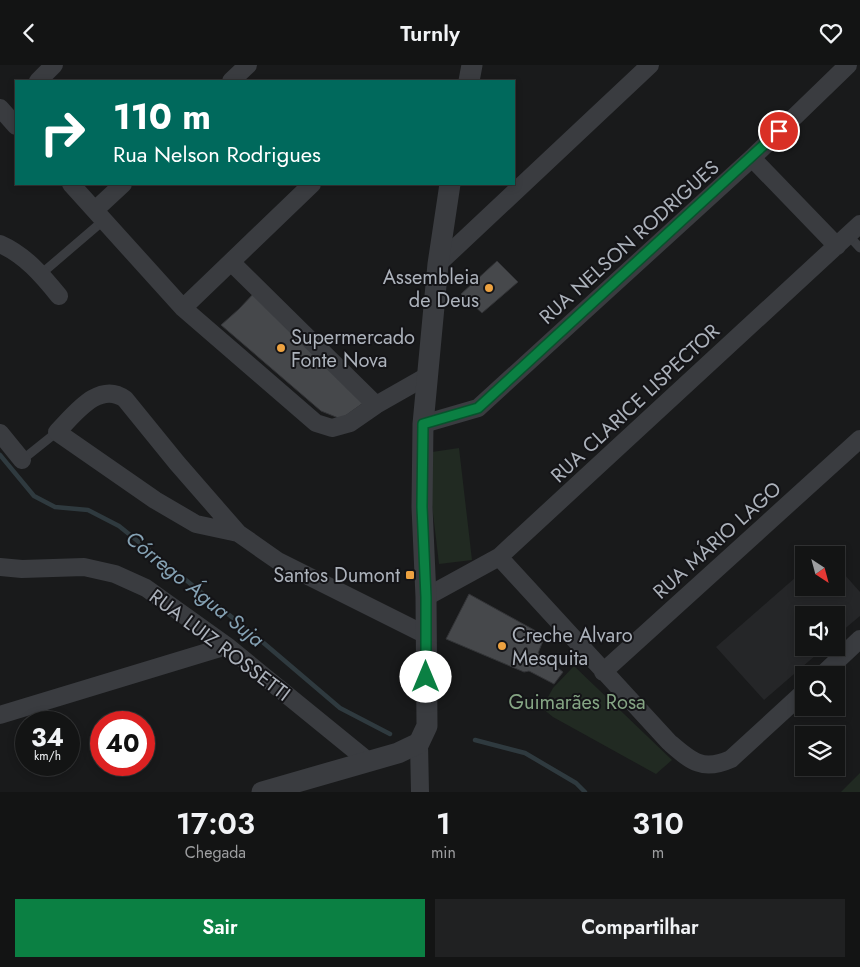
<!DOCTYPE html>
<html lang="pt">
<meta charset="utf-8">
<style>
body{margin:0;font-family:Jost,sans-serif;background:#202122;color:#f1f3f6;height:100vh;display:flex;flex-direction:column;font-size:19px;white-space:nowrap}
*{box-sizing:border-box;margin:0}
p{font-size:16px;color:#9d9ea0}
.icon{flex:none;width:28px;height:28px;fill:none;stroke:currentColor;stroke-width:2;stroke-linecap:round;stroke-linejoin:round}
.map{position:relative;height:727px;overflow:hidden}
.sheet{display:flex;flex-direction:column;background:#131414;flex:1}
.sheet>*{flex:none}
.guide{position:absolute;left:15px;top:15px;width:500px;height:105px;border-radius:0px;box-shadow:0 2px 8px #0003,0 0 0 1px #323334;background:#00695c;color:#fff;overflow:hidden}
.needle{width:32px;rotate:144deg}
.fabs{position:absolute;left:795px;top:481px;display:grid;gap:10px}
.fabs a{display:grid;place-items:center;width:50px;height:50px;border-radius:0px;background:#131414;box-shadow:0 2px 8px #0003,0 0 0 1px #323334;font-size:25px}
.speed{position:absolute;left:15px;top:646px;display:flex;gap:10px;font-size:25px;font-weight:700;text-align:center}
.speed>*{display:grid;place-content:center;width:65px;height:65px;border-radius:50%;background:#131414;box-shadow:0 2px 8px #0003,0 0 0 1px #323334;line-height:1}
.speed small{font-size:12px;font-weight:400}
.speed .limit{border:8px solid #d22;background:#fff;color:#111}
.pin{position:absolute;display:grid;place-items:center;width:42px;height:42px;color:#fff;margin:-21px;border:2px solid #fff;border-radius:50%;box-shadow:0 1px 5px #0007}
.me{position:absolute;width:55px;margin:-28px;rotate:0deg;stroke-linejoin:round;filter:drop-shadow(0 0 4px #0008)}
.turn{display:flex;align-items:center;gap:18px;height:105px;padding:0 15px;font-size:22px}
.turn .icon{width:65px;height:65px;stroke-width:2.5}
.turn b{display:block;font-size:35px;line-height:42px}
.eta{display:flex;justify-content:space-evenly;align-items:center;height:85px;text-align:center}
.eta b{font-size:30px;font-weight:600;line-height:35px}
.primary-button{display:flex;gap:10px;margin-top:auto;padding:10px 15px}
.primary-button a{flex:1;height:58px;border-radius:0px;background:#0b8043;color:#fff;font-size:20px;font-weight:600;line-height:58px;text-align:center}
.primary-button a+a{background:#202122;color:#f1f3f6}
header{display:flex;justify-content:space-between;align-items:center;height:65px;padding:0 15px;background:#131414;font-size:22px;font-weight:600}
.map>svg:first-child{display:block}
.built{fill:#252628}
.green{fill:#212a22}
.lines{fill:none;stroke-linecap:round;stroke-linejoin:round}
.stream{stroke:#2f3a3f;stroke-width:4.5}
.building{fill:#46484b;stroke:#333437}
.service{stroke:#3a3c40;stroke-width:9}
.minor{stroke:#3a3c40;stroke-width:18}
.tertiary{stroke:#3a3c40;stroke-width:21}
.route-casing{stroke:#07532c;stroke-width:12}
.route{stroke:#0b8043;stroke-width:9}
.poi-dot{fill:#eda240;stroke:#141417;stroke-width:2}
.labels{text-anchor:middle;stroke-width:4;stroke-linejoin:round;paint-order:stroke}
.street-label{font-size:20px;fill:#acb2bb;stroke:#141417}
.poi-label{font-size:20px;fill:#acb2bb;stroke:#141417;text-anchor:end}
.park-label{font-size:20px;fill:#85a584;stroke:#141417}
.water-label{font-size:21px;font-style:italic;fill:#85a2b4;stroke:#141417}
</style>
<header><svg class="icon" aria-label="back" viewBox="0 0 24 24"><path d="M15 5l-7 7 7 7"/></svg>Turnly<svg class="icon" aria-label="heart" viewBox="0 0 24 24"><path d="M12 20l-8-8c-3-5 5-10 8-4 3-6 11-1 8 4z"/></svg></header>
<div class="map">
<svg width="860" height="727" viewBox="0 0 860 727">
<rect width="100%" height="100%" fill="#191a1b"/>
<path class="built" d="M836,500L860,527V551L836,571V550H804V582L824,583L764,635L716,582L804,505V522H836Z"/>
<path class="green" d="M459,383L472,495L439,499L428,406L432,387Z
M574,601L672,695L656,709L553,652L542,643L553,623Z
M860,708V727H841Z"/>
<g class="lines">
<path class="stream" d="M0,390L34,431L55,442L88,445L119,461L259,574L340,643L390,669
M475,675L525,688L576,718L585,727"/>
</g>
<path class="building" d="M497,196L518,217L482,248L461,229Z
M255,227L366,336L341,354L321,346L221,260L239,244Z
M469,529L545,571L538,588L563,607L554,619L529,606L524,607L446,574Z"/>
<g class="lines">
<path class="service" d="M848,170L860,183
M41,209L104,155
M22,395L57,367"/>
<path class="minor" d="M38,16L54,0
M231,16L248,0
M0,43L16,61
M752,93L837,181
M71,119L183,243L316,358L332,363L350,358L376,340L427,311
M95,145L123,119
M0,179C25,190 42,210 59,231
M231,197L376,340
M438,199L650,0
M183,243L312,119
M423,359L478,343L752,93L848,0
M0,368L22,395
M238,468L177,398L125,334C99,315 74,350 57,367L155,435L196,459L238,468L278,496L426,570
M499,492L669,677C691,696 702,707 731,694L804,627
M0,502L22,504L84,502L115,509L146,523L227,581L368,696
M426,532L499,492L860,159
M603,607L860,374
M822,610L860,574
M0,650L227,581
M419,678L420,727"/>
<path class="tertiary" d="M469,16L472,0
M262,727L398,688L419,678L427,661L426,532L422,442L423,359L438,199L450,119"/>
</g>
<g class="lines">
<g class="route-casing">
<path id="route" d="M426,612V532L422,442L423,359L478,343L779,66"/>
</g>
<use href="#route" class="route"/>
</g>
<g class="poi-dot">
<circle cx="489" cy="223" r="5"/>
<circle cx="281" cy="283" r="5"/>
<rect x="405" y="505" width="10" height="10" rx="2.5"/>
<circle cx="502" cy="581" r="5"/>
</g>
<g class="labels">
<g class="street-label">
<text transform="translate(629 177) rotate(-42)" y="7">RUA NELSON RODRIGUES</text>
<text transform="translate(635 338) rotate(-43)" y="7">RUA CLARICE LISPECTOR</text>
<text transform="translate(717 475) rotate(-42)" y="7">RUA MÁRIO LAGO</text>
<text transform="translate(220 580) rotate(37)" y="7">RUA LUIZ ROSSETTI</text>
</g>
<g class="poi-label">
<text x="479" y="219">Assembleia<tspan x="479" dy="23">de Deus</tspan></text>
<text x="291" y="279" text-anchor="start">Supermercado<tspan x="291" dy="23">Fonte Nova</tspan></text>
<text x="400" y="517">Santos Dumont</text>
<text x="512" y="577" text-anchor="start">Creche Alvaro<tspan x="512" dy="23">Mesquita</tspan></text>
</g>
<g class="park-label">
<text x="577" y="644">Guimarães Rosa</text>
</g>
<g class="water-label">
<text transform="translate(195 524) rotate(39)" y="7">Córrego Água Suja</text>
</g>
</g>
</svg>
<div class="fabs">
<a><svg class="needle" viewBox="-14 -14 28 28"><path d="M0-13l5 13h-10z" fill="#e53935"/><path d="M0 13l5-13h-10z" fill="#9d9ea0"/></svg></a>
<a><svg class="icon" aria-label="sound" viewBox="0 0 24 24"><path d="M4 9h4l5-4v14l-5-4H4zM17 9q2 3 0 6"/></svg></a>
<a><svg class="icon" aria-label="search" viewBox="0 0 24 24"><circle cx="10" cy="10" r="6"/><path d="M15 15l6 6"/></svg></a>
<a><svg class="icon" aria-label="layers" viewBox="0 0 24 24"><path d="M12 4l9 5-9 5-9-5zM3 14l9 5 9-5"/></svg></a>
</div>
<div class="speed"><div>34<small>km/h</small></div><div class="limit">40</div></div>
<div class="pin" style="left:779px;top:66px;background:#d93025"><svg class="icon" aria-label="arrive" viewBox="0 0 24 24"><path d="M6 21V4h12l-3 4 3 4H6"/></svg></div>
<svg class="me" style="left:426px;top:612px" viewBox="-20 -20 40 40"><circle r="19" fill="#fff"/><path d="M0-13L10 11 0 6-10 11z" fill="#0b8043"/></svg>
<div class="guide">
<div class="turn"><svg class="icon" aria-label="right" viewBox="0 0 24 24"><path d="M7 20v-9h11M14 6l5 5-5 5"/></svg><div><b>110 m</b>Rua Nelson Rodrigues</div></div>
</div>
</div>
<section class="sheet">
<div class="eta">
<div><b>17:03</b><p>Chegada</p></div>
<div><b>1</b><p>min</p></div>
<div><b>310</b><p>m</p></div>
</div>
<div class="primary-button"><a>Sair</a><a>Compartilhar</a></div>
</section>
